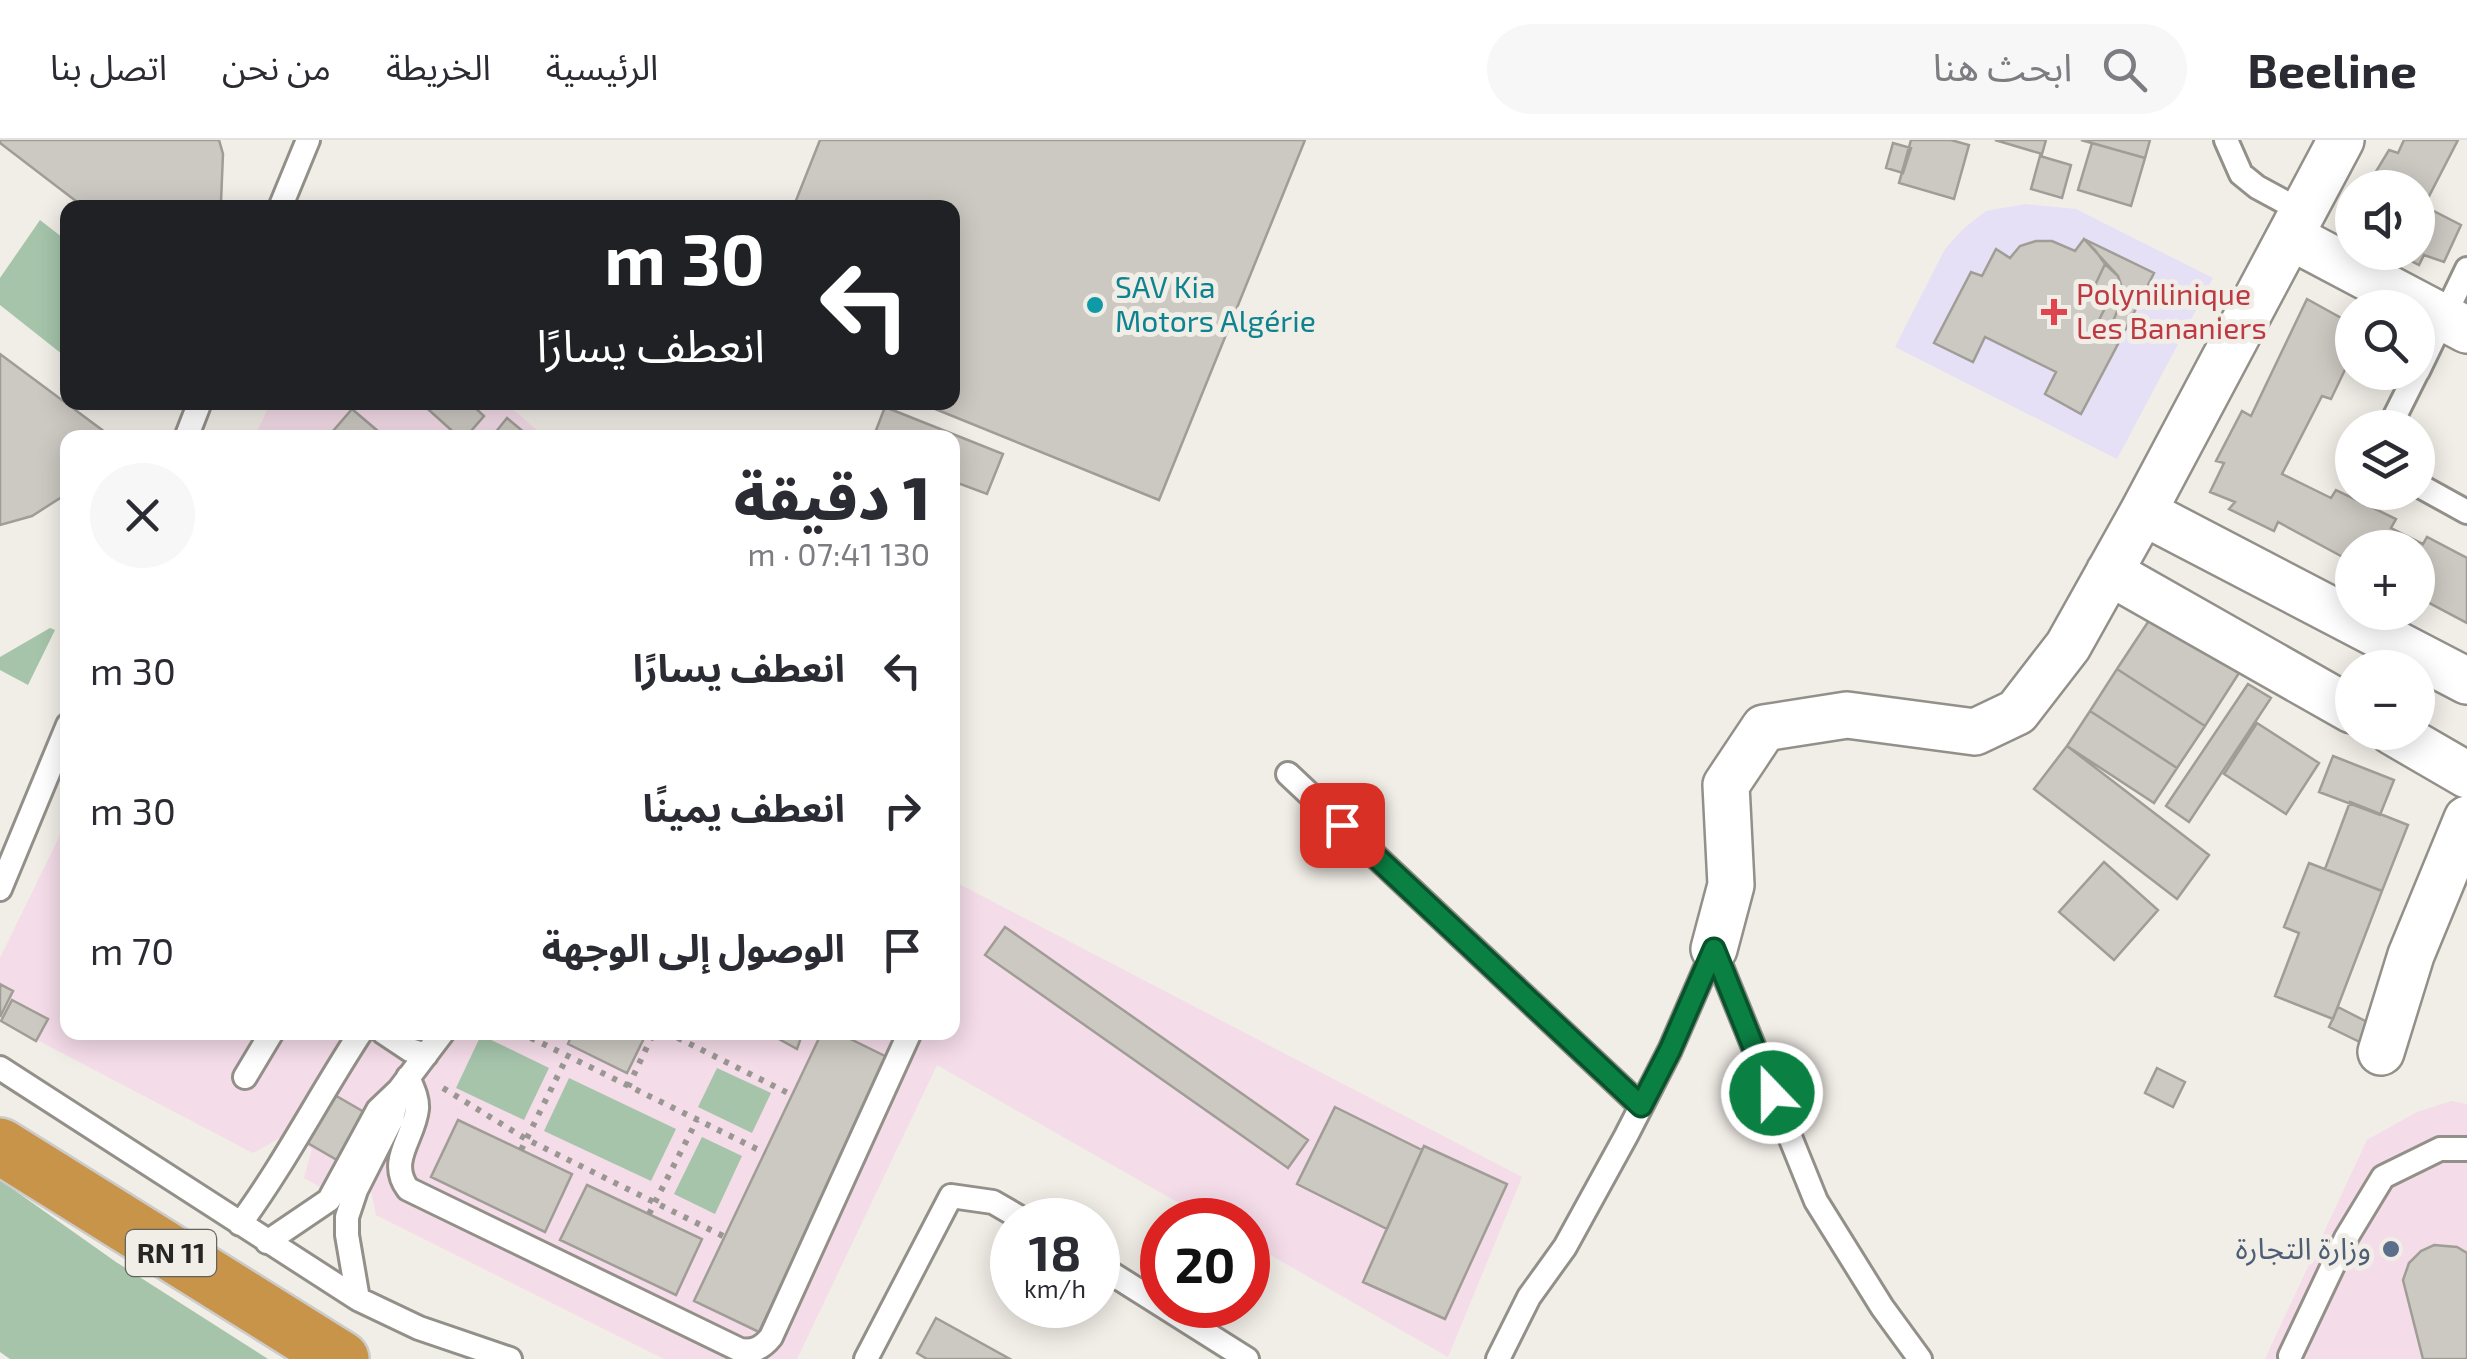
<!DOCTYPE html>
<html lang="ar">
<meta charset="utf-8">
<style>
body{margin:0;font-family:"Exo 2","Noto Sans Arabic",sans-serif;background:#f7f7f7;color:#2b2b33;direction:rtl;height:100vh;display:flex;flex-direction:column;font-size:38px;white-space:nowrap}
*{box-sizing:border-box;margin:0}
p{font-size:32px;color:#7c7c81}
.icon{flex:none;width:55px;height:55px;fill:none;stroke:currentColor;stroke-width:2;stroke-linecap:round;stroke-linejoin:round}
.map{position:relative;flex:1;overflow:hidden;direction:ltr}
.panel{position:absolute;left:60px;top:290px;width:900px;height:610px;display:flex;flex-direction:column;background:#fff;border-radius:20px;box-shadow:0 5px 25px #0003;direction:rtl}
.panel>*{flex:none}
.guide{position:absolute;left:60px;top:60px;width:900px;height:210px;border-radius:20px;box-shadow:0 5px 25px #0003;direction:rtl;background:#202124;color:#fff;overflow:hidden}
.fabs{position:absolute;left:2335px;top:30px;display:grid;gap:20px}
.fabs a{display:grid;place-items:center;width:100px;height:100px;border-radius:50%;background:#fff;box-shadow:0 5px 25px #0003;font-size:50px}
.speed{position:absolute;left:990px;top:1058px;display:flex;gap:20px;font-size:50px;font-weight:700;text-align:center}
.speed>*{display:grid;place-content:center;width:130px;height:130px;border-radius:50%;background:#fff;box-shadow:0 5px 25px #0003;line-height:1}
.speed small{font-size:25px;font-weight:400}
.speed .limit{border:15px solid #d22;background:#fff;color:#111}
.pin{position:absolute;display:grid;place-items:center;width:85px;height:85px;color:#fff;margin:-42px;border-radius:20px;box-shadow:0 5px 15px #0006}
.me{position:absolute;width:110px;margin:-55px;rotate:338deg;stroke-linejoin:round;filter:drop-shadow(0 0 8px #0008)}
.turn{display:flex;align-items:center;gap:35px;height:210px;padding:0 30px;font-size:45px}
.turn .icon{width:130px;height:130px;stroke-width:2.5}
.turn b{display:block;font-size:70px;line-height:85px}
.round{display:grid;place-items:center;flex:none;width:105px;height:105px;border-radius:52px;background:#f7f7f7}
.headline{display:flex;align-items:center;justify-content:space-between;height:170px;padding:0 30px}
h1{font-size:60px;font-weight:800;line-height:75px}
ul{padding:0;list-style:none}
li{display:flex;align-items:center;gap:30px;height:140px;padding:0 30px}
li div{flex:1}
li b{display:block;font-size:38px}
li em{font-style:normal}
header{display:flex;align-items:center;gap:60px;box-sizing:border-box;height:140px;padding:0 50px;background:#fff;border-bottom:2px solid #e1e1e2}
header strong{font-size:48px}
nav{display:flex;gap:55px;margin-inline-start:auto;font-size:35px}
.search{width:700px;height:90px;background:#f7f7f7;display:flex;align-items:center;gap:25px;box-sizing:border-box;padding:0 35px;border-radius:55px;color:#7c7c81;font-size:38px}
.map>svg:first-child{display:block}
.commercial{fill:#f4dce8}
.medical{fill:#e5e0f6}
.green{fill:#a5c4aa}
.building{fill:#ccc8c2;stroke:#a09d97;stroke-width:2.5}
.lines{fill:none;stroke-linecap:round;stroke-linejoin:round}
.service-casing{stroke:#93908a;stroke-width:28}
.minor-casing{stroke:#93908a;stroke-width:50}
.motorway-casing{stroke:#cbcbca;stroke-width:60}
.path{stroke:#9a9793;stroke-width:6;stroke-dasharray:5 8;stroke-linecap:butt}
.service{stroke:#fff;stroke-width:22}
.minor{stroke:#fff;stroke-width:45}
.motorway{stroke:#c7944a;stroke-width:55}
.route-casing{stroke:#07532c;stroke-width:25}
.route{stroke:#0b8043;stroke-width:18}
.culture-dot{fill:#0f9aa8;stroke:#f1ede7;stroke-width:4}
.health-dot{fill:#e0444e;stroke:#f1ede7;stroke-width:4}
.service-dot{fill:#5c6f8a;stroke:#f1ede7;stroke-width:4}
.labels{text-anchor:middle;stroke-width:10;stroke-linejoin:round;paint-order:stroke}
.shield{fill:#f1ede7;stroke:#64625e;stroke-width:2.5}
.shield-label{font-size:28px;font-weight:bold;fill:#282624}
.culture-label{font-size:30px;fill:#0d838f;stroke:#f1ede7;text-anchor:start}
.health-label{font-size:30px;fill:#be3a42;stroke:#f1ede7;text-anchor:start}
.service-label{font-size:30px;fill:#4e5e75;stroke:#f1ede7;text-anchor:end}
</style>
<header>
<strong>Beeline</strong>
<div class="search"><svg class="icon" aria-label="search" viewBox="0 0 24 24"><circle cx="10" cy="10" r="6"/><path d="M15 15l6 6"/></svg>ابحث هنا</div>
<nav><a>الرئيسية</a><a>الخريطة</a><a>من نحن</a><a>اتصل بنا</a></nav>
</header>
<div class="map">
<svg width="2467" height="1219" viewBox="0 0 2467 1219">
<rect width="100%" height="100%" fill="#f1ede7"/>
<path class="commercial" d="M271,262L505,263L545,297L254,298Z
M67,681L68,892H952L953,741L1522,1037L1448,1217L1248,1102V1080H1209L937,925L797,1219H664L376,1075L369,1041L326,1050L304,1038L312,1009L287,994L253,1013L1,881L13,852L0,845V818Z
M2452,961L2467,964V1219H2265L2367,1000L2417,972Z"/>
<path class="medical" d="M2025,64L2076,69L2213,138L2117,319L1895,207L1945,109L1963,89L1986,71Z"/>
<path class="green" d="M40,80L67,101V218L0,165V138Z
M50,488L55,490L28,545L0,530V517Z
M481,895L549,928L524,980L456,948Z
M717,928L771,953L752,993L698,967Z
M569,938L676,989L651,1041L544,991Z
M702,997L742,1016L715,1074L674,1054Z
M0,1040L116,1122L268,1219H10L0,1212Z"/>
<path class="building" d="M0,0H219L223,14L221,62L219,68H85L0,3Z
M820,0H1305L1159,360L918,262H952V68H793Z
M1911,0H1951L1969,5L1954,59L1899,43Z
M1995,0H2046L2042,14Z
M2081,0H2150L2145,18Z
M2404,0H2458L2424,66L2461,85L2444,122L2424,115L2419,125L2394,112H2418V48H2366L2389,10L2398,13Z
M1893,3L1911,8L1903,33L1886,28Z
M2092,3L2145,18L2131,66L2078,50Z
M2040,16L2071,25L2062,58L2031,49Z
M2084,99L2095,110L2105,124L2090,156L2107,164L2093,192L2118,204L2081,274L2045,254L2056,232L1985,197L1973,222L1934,203L1971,132L1982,136L1996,109L2010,118L2020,106L2036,101H2052L2075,111Z
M2084,99L2154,133L2118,204L2106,198L2121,162L2123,150L2118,136Z
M2105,124L2118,136L2123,150L2121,162L2106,198L2093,192L2107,164L2090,156Z
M2307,159L2352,184V193L2349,201L2352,204V215L2331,259L2322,256L2282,334L2331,358L2336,350L2396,379L2391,388L2423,404L2427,397L2467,418V483L2418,457V408H2352V422L2278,382L2274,391L2229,369L2235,362L2210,352L2224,323L2216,321L2242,271L2251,276Z
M0,214L113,298H68V353L32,376L0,385Z
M420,262H469L484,276L465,298H460Z
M885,267L1003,314L987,354L952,341V298H873Z
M352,269L379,292L374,298H327Z
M507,278L531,298H491Z
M2152,476L2239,533L2205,586L2117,529Z
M2117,529L2205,586L2177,628L2090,571Z
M2248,544L2271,558L2189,682L2166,666Z
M2090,571L2177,628L2154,663L2067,606Z
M2257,583L2319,623L2286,674L2224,634Z
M2067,606L2209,715L2177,759L2034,649Z
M2333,616L2394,640L2380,675L2319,652Z
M2350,662L2408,685L2382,751L2325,729Z
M2104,722L2158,770L2114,820L2059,772Z
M2309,723L2382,751L2333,879L2275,856L2299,793L2284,787Z
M1005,787L1308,1000L1288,1028L985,815Z
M0,844L13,851L0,877Z
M12,860L48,879L36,901L1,881Z
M2338,867L2373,885L2364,904L2329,887Z
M573,892H647L627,933L568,904Z
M766,892H803L797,909Z
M822,892H836L889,918L759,1192L694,1161Z
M2157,928L2185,942L2173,967L2145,953Z
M326,950L364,972L337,1020L299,998Z
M1335,967L1422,1010L1387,1089L1297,1044Z
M458,980L572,1034L545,1092L431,1037Z
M1424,1006L1507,1044L1445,1179L1363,1142Z
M587,1045L702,1099L676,1155L560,1100Z
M2434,1105L2457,1107L2467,1113V1219H2423L2403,1140L2409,1123L2421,1111Z
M936,1178L1010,1219H927L917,1213Z"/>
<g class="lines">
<g class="service-casing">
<path id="service" d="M2226,0L2241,34L2257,47L2303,72
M280,68L308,0
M2418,231L2467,129
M2389,288L2417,232
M186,298L200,262
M2418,345L2467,372
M1288,634L1641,966
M0,749L68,585
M1714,809L1816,1061L1882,1167L1920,1219
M383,892L410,910L426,915
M0,928L358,1159L419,1188L510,1219
M245,937L272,892
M408,937C412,947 418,958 417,969C414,998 387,1021 408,1049L740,1210C754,1212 762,1208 771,1197L910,892
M240,1084C285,1023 319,956 361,892
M267,1102L329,1060L378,970L399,950L443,892
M1098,1125L1247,1219
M358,1159L347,1095V1077L356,1050L392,979L399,950
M2290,1216L2346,1098L2383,1037L2440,1009H2467
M866,1219L951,1056L993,1062L1024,1080
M1498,1219L1529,1157L1565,1107L1626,996L1670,910L1714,809"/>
</g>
<g class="minor-casing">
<path id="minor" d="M2291,97L2467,190
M2143,372L2467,541
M2109,432L2352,570
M2393,592L2467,635
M1714,809L1731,745L1726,645L1764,588L1847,575L1975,592L2017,572L2068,506L2143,372L2341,0
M2381,912L2411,815L2467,679"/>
</g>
<g class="motorway-casing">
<path id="motorway" d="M0,1006L341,1219"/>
</g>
<path class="path" d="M519,892L765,1013
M666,892L792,955
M628,947L654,892
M443,948L526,999L725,1097
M521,1010L567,917
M649,1074L697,980"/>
<use href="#service" class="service"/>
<use href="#minor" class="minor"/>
<use href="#motorway" class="motorway"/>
</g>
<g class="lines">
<g class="route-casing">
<path id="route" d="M1342,685L1641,966L1670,910L1714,809L1772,953"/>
</g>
<use href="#route" class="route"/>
</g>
<circle class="culture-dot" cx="1095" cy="165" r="10"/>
<path class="health-dot" d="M2049 157h10v10h10v10h-10v10h-10v-10h-10v-10h10z"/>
<circle class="service-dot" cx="2391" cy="1109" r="10"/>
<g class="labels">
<rect class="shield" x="126" y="1090" width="90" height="46" rx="8"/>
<g class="shield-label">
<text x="171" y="1123">RN 11</text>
</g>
<g class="culture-label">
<text x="1115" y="158">SAV Kia<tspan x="1115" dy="34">Motors Algérie</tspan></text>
</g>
<g class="health-label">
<text x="2076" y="165">Polynilinique<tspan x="2076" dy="34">Les Bananiers</tspan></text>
</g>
<g class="service-label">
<text x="2371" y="1119">وزارة التجارة</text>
</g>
</g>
</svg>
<div class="fabs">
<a><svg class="icon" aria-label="sound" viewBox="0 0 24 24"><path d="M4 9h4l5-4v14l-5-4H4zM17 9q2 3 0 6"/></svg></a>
<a><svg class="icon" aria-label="search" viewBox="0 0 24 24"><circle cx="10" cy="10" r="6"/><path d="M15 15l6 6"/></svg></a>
<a><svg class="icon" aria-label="layers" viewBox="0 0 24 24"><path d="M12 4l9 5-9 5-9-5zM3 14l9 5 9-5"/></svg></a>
<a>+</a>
<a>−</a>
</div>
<div class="speed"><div>18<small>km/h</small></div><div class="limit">20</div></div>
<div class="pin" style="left:1342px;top:685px;background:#d93025"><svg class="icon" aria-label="arrive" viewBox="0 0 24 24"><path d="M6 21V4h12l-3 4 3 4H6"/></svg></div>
<svg class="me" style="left:1772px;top:953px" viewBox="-20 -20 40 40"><circle r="17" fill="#0b8043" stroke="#fff" stroke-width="3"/><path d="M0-11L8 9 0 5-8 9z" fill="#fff"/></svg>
<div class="guide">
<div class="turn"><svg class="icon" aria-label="left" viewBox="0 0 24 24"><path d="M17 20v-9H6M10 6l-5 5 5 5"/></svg><div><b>30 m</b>انعطف يسارًا</div></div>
</div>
<section class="panel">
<div class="headline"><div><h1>1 دقيقة</h1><p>130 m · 07:41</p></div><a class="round"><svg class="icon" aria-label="close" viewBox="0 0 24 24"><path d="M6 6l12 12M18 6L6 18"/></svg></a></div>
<ul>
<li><svg class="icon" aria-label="left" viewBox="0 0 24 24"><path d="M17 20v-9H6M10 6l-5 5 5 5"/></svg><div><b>انعطف يسارًا</b></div><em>30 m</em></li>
<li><svg class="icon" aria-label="right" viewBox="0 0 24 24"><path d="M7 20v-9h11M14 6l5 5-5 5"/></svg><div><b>انعطف يمينًا</b></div><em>30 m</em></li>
<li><svg class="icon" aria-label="arrive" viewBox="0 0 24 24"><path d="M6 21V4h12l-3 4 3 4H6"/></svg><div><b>الوصول إلى الوجهة</b></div><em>70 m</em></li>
</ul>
</section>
</div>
